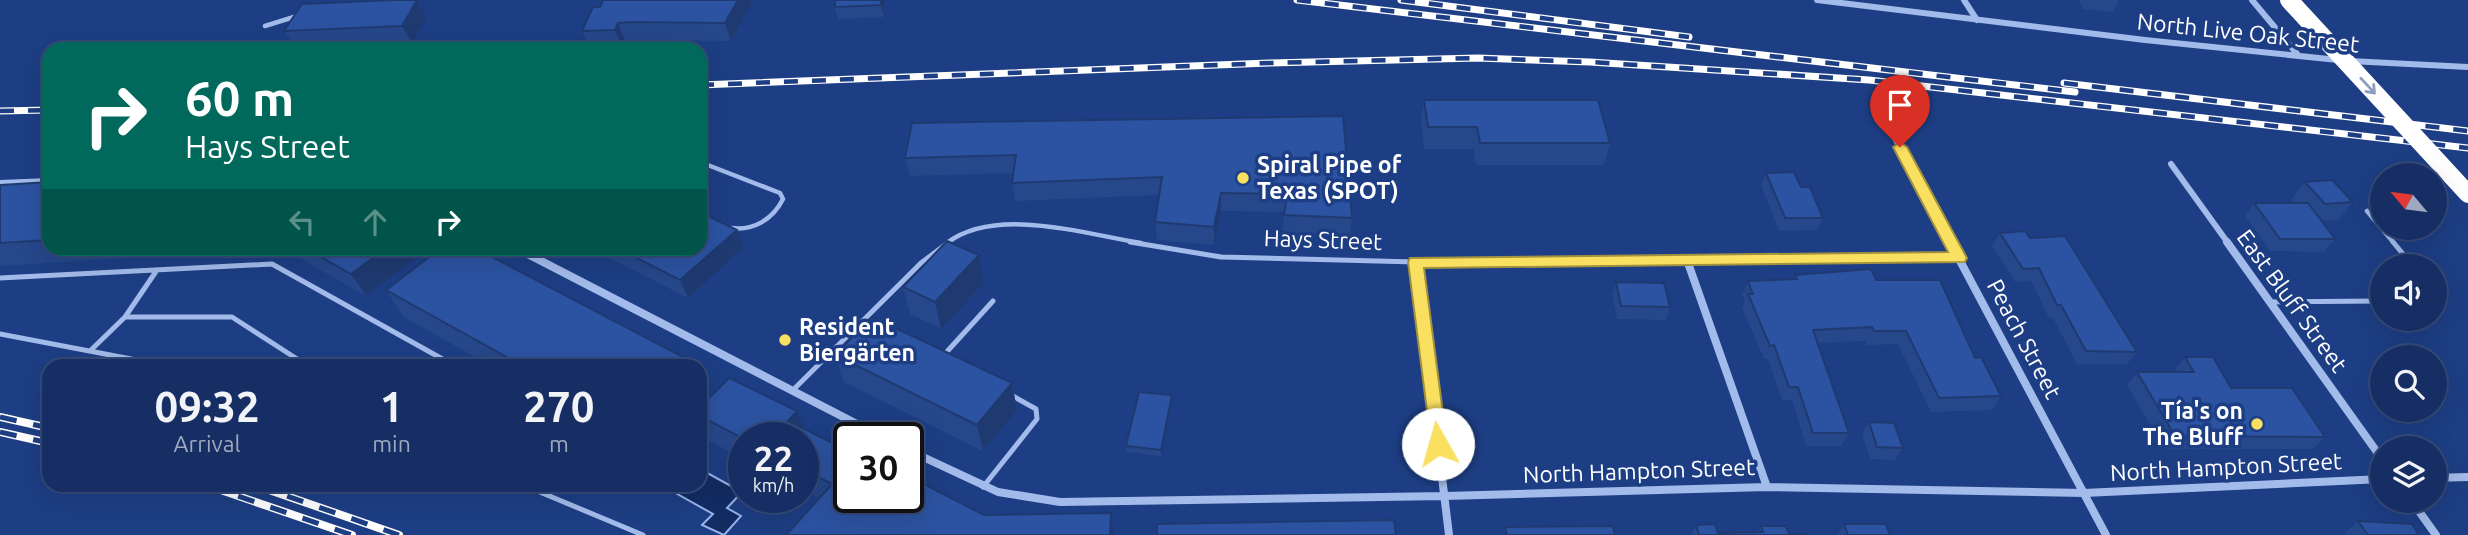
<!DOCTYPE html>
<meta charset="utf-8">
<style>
body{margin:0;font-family:Ubuntu,sans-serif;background:#233a6c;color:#f1f3f6;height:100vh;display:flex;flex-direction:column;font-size:26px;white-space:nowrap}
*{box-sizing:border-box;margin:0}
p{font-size:23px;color:#9ea8be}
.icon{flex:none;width:38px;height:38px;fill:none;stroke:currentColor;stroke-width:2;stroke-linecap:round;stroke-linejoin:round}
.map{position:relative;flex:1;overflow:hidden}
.sheet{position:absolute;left:42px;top:359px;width:665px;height:133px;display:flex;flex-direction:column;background:#162e63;border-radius:21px;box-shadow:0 7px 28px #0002,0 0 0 2px #354a78}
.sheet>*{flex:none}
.hud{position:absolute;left:42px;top:42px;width:665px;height:214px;border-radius:21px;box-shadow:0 7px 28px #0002,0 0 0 2px #354a78;background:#00695c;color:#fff;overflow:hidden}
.needle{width:46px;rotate:299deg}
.fabs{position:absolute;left:2370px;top:163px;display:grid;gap:14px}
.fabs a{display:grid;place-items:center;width:77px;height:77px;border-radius:50%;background:#162e63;box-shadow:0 7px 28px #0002,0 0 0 2px #354a78;font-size:35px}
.speed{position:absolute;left:728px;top:422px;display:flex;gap:14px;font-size:35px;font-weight:700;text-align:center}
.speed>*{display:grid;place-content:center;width:91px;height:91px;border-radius:50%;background:#162e63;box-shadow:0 7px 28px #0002,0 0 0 2px #354a78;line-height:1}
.speed small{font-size:18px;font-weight:400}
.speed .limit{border:4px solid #111;border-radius:10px;background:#fff;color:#111}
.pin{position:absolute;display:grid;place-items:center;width:60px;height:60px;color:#fff;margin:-72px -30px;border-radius:50% 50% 50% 0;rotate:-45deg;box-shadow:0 0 7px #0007}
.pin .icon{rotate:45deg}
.me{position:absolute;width:77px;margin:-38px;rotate:353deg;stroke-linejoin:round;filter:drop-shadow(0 0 5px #0008)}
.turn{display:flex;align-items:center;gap:24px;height:147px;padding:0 28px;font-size:32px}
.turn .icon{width:91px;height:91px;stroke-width:2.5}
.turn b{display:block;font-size:49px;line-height:60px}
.lanes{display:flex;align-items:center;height:66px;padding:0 28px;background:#0003;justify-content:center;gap:35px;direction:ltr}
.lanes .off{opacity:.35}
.eta{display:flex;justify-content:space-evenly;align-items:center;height:119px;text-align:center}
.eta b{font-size:42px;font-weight:700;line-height:49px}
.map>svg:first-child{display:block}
.water{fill:#132c62;stroke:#96b4ec;stroke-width:2}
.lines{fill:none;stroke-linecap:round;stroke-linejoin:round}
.service-far1{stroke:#a3bbea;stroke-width:4.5}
.service{stroke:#a3bbea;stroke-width:5}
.minor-far1{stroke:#a3bbea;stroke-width:6}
.minor{stroke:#a3bbea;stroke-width:8}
.rail-far1-casing{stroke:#fff;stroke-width:7}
.rail-casing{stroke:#fff;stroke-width:8}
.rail-far1{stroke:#1d3e84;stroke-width:4.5;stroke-dasharray:14;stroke-linecap:butt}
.rail{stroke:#1d3e84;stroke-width:5;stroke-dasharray:17;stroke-linecap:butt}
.motorway-bridge{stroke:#fff;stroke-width:18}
.wall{fill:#26478a}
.shaded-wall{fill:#1f3a71}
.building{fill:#2c53a1;stroke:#1f3a71;stroke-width:2}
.oneway{stroke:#8e9ec2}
.route{fill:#fae061;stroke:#a2923f;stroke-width:2}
.poi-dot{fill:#fae061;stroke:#1d3e84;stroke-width:2.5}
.labels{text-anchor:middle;stroke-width:7;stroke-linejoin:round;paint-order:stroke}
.street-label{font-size:23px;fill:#fff;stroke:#1d3e84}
.poi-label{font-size:23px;font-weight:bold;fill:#fff;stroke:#1d3e84;text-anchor:start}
</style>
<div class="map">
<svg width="2468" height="535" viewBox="0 0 2468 535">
<rect width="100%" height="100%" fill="#1d3e84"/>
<path class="water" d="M700,469L742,492L727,508L741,516L724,535L702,525L713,514L663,486L700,485Z"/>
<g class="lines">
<path class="service-far1" d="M265,26L297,16
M700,162L780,193L783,199C773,219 754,231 731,228
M2367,211L2394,243
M947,243C996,206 1084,234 1141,243"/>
<path class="service" d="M1130,242L1221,257L1416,262
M2393,242L2413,266
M0,278L272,264L455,366
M2434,292L2441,300H2434
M2269,302L2382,301
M125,317H232L308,366
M0,334L168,366
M91,350L125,317L157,270
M943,356L993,301
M792,391L921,263L949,242
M523,485L643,535
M983,487L1037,419L1036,409L1011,395"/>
<path class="minor-far1" d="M1817,0L2145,40L2338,60
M1964,0L1977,20
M2252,0L2298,55
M2350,61L2468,67
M1888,125L1951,243
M2171,164L2228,243
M0,183L49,181"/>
<path class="minor" d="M1950,242L2106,535
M2227,242L2382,459
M516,248L884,438
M1687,260L1767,487
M908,450L998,492L1060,502L1445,496L1767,487L2084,493L2382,479
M2434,478L2468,477
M2411,500L2436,535
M1449,535L1416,262L1959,258"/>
<g class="rail-far1-casing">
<path id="rail-far1" d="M1297,0L2075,92
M1401,0L1689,37
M2064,83L2468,131
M700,85L1269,63L1478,58L1590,62L1869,80L2468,148
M0,111L49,110"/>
</g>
<g class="rail-casing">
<path id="rail" d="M0,417L49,428
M0,432L49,443
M206,485L352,535
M255,485L399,535"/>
</g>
<use href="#rail-far1" class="rail-far1"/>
<use href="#rail" class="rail"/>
<path class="motorway-bridge" d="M2289,0L2468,194"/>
</g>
<path class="wall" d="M395,0H418L427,17L412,43L296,48L284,31Z
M603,0H753L731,41L637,40L625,41L622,48L590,49L582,31L600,7Z
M835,0H885L884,17L838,19L835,7Z
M2079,0H2119L2113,12L2083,9Z
M1424,100L1610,143L1604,165H1476L1473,149H1424L1421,122Z
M1343,116L1352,218L1350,236L1283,233L1284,212L1221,211L1214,245L1157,240L1155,222L1159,195L1015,201L1012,183L1013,173L910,176L905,158Z
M1766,173L1801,187L1823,218L1817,230L1779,231L1761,185Z
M49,182V248H279L0,266V185Z
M2305,182L2353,202L2338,220L2321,221L2335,239L2324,252L2270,251L2245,216L2254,203H2294L2291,200Z
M737,230L744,247L688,298L590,248H700Z
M2000,233L2030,238L2137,352L2127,364H2077L2053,318H2049L2031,281L2015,282L1992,246Z
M282,248H430L366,296Z
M979,255L984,283L941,329L910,314L903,287Z
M1795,275L1876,280L1975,358L2001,396L1992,410L1931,412L1898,344L1867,345L1865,341L1818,343L1849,433L1841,446H1806L1792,400H1782L1768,359H1764L1742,308L1745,302L1742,295L1748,281L1793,279Z
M1616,282L1670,307L1666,320L1617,319L1612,294Z
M386,290L687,366H491L404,317Z
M835,355L1012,383L1017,410L983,451L844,382Z
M2185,357L2231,388L2325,437L2313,449H2164L2127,385L2137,372H2177L2175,369Z
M1172,395V402L1161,456L1127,452L1126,446Z
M700,407L797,411L804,429L984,515L1114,535L820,498L803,490V438H744V459L707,440L700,426Z
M1869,422L1903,448L1895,460L1870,459L1862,434Z
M2358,521L2419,535H2347L2345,533Z
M1844,524L1890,535H1837Z
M1696,525L1718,533L1758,532L1761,526L1789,534L1812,535H1691Z"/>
<path class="shaded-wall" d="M417,0L427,17L412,43L402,26Z
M738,0H753L731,41L725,23Z
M881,0H885L884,17L881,5Z
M618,23L625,41L622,48L615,30Z
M1221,193V211L1214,245V227Z
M737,230L744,247L688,298L680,280Z
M386,248H430L366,296L351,274Z
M979,255L984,283L941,329L935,302Z
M683,357L687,366H673Z
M1012,383L1017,410L983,451L977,425Z
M1172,395V402L1161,456V450Z
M797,411L808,438L788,421Z
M1111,513L1114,535H1110Z"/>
<path class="building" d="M395,0H417L402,26L284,31L302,4Z
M603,0H738L725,23L630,22L618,23L615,30L582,31L593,7H600Z
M835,0H881V5L835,7Z
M1424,100H1598L1610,143H1480L1477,127H1428Z
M1343,116L1352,218L1284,215L1287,194L1221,193L1214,227L1155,222L1162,177L1012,183L1016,155L905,158L912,123Z
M1794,172L1801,187H1810L1823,218H1785L1766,173Z
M2332,180L2353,202L2325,204L2305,182Z
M49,182V240L0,243V185Z
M2254,203H2308L2335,239H2280Z
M700,212L737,230L680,280L617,248H700Z
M2025,231L2030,238L2065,236L2137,352L2086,351L2061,305H2057L2039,268L2023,269L2000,233Z
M947,241L979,255L935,302L903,287Z
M305,248H386L351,274Z
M441,248H475L683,357L673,366H523L386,290Z
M1871,269L1876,280H1940L1975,358L1981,357L2001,396L1939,398L1906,331H1874L1872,327L1813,330L1849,433H1813L1798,387H1789L1774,345L1770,346L1748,294H1753L1748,281L1797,279L1795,275Z
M1616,282L1664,283L1670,307L1621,306Z
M872,317L1012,383L977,425L835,355Z
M2185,357H2213L2231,388H2292L2325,437L2175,436L2137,372H2194Z
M729,378L797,411L788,421L849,451V497H908V476L984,515L1111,513L1110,535H786L832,484L803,469V438H744V439L700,416V407Z
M1139,392L1172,395L1161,450L1126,446Z
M1869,422L1894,423L1903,448L1877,447Z
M1394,520L1396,535H1157V524Z
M2358,521L2412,524L2419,535H2368Z
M1715,524L1718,533L1763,532L1761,526H1786L1789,534L1812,535H1699L1696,525Z
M1844,524H1886L1890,535H1848Z
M1613,526L1615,535H1507L1505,527Z"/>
<defs><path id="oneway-shaft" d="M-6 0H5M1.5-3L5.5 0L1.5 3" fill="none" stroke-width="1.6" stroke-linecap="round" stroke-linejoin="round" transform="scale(1.75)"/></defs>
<use class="oneway" href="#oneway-shaft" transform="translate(2368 86) rotate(47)"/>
<path class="route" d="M1900,142L1907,147L1967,258L1965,262L1424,268L1447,444L1445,450L1438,452L1432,450L1408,262L1410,258L1948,252L1893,147Z"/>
<g class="poi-dot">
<circle cx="1243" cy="178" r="7"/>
<circle cx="785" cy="340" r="7"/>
<circle cx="2257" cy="424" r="7"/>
</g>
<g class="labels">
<g class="street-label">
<text transform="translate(2248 33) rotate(6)" y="8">North Live Oak Street</text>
<text transform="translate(1323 240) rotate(2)" y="8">Hays Street</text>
<text transform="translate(2292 301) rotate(54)" y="8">East Bluff Street</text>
<text transform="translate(2024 339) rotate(62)" y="8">Peach Street</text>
<text transform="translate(2226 467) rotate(-3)" y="8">North Hampton Street</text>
<text transform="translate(1639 471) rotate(-2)" y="8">North Hampton Street</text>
</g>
<g class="poi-label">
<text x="1257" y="173">Spiral Pipe of<tspan x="1257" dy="26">Texas (SPOT)</tspan></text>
<text x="799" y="335">Resident<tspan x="799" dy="26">Biergärten</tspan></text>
<text x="2243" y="419" text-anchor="end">Tía's on<tspan x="2243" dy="26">The Bluff</tspan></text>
</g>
</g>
</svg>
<div class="fabs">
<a><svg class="needle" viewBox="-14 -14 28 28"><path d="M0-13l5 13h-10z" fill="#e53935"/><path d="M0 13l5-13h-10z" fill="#9ea8be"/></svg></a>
<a><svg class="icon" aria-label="sound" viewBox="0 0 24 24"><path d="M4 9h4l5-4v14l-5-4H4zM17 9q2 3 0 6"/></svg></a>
<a><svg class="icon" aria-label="search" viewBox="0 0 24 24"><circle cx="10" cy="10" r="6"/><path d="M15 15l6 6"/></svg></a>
<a><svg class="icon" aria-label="layers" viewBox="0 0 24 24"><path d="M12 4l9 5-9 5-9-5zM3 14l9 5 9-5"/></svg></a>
</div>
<div class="speed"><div>22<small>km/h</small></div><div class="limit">30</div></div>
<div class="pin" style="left:1900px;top:147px;background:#d93025"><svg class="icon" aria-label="arrive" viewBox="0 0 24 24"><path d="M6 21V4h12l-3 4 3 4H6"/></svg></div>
<svg class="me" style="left:1438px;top:444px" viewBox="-20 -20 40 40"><circle r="19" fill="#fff"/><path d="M0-13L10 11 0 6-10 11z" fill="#fae061"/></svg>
<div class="hud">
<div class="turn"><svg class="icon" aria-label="right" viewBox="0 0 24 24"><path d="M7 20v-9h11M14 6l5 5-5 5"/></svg><div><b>60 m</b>Hays Street</div></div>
<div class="lanes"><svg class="icon off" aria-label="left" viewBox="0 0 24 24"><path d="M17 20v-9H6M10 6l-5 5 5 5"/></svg><svg class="icon off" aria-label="ahead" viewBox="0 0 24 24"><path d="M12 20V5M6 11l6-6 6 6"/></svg><svg class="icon" aria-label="right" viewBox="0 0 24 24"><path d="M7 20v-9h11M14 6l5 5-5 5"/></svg></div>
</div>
<section class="sheet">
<div class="eta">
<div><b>09:32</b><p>Arrival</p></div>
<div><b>1</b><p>min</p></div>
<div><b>270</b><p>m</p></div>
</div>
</section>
</div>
